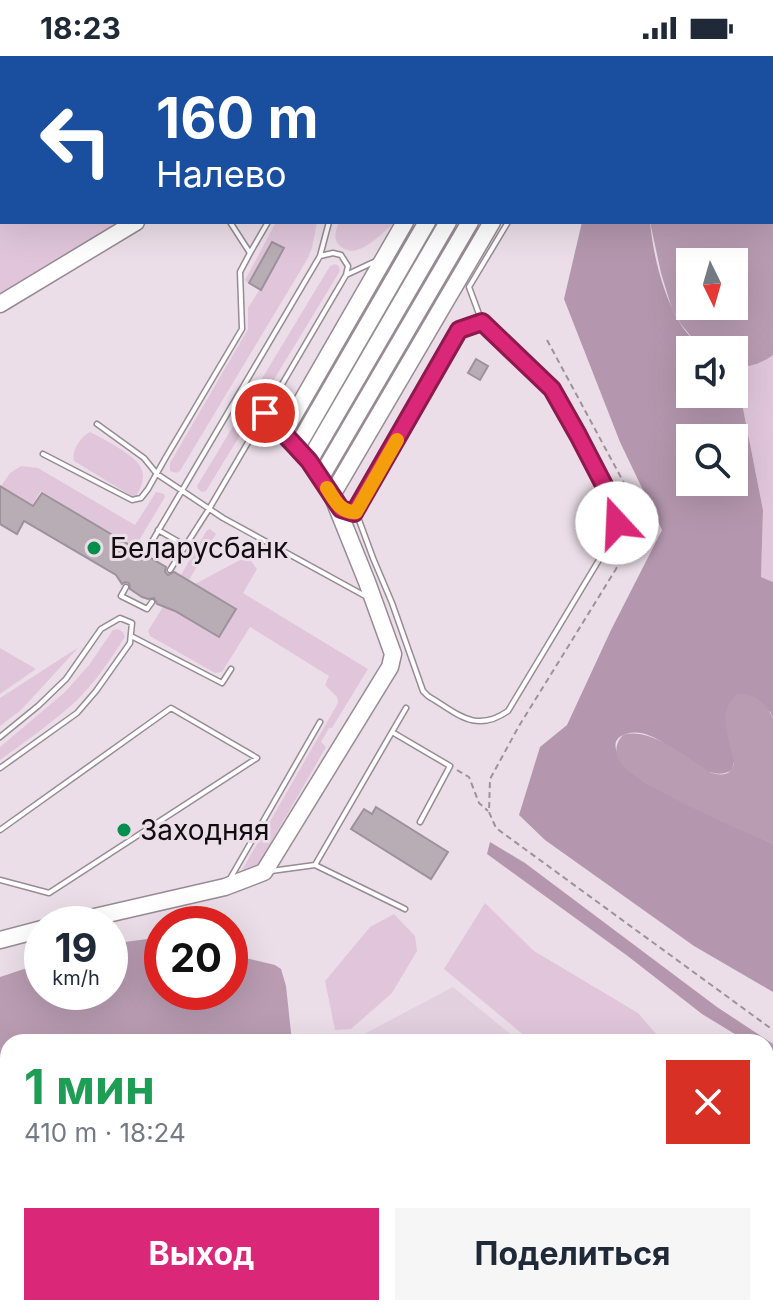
<!DOCTYPE html>
<html lang="ru">
<meta charset="utf-8">
<style>
body{margin:0;font-family:Inter,sans-serif;background:#f6f6f7;color:#1f2937;height:100vh;display:flex;flex-direction:column;font-size:30px;white-space:nowrap}
*{box-sizing:border-box;margin:0}
p{font-size:26px;color:#747a83}
.icon{flex:none;width:44px;height:44px;fill:none;stroke:currentColor;stroke-width:2;stroke-linecap:round;stroke-linejoin:round}
.map{position:relative;flex:1;overflow:hidden}
.panel{position:absolute;left:0px;top:978px;width:774px;height:282px;display:flex;flex-direction:column;background:#fff;border-radius:24px 24px 0 0;box-shadow:0 8px 32px #0002}
.panel>*{flex:none}
.banner{position:absolute;left:0px;top:0px;width:774px;height:168px;box-shadow:0 8px 32px #0002;background:#1a4fa0;color:#fff;overflow:hidden}
.needle{width:52px;rotate:175deg}
.buttons{position:absolute;left:676px;top:192px;display:grid;gap:16px}
.buttons a{display:grid;place-items:center;width:72px;height:72px;border-radius:0px;background:#fff;box-shadow:0 8px 32px #0002;font-size:40px}
.speed{position:absolute;left:24px;top:850px;display:flex;gap:16px;font-size:40px;font-weight:700;text-align:center}
.speed>*{display:grid;place-content:center;width:104px;height:104px;border-radius:50%;background:#fff;box-shadow:0 8px 32px #0002;line-height:1}
.speed small{font-size:20px;font-weight:400}
.speed .limit{border:12px solid #d22;background:#fff;color:#111}
.pin{position:absolute;display:grid;place-items:center;width:68px;height:68px;color:#fff;margin:-34px;border:4px solid #fff;border-radius:50%;box-shadow:0 2px 8px #0007}
.me{position:absolute;width:88px;margin:-44px;rotate:340deg;stroke-linejoin:round;filter:drop-shadow(0 0 6px #0008)}
.turn{display:flex;align-items:center;gap:28px;height:168px;padding:0 24px;font-size:36px}
.turn .icon{width:104px;height:104px;stroke-width:2.5}
.turn b{display:block;font-size:56px;line-height:68px}
.round{display:grid;place-items:center;flex:none;width:84px;height:84px;border-radius:0px;background:#f6f6f7}
.headline{display:flex;align-items:center;justify-content:space-between;height:136px;padding:0 24px}
h1{font-size:48px;font-weight:700;line-height:60px;color:#1e9e55}
.cta{display:flex;gap:16px;margin-top:auto;padding:16px 24px}
.cta a{flex:1;height:92px;border-radius:0px;background:#db2777;color:#fff;font-size:32px;font-weight:700;line-height:92px;text-align:center}
.cta a+a{background:#f6f6f7;color:#1f2937}
.status{display:flex;justify-content:space-between;align-items:center;height:56px;padding:0 40px;background:#fff;direction:ltr}
.status svg{height:22px;fill:currentColor}
.map>svg:first-child{display:block}
.built{fill:#e3d0df}
.green{fill:#e1c6db}
.forest{fill:#b497ae;fill-rule:evenodd}
.water{fill:#b99cb2;fill-rule:evenodd}
.building{fill:#b8acb5;stroke:#9d919b;stroke-width:2}
.lines{fill:none;stroke-linecap:round;stroke-linejoin:round}
.highway-tunnel{stroke:#cabec7;stroke-width:16;stroke-dasharray:16 8;stroke-linecap:butt}
.lane-casing{stroke:#978b94;stroke-width:7}
.highway-casing{stroke:#978b94;stroke-width:19}
.path{stroke:#9c939a;stroke-width:2;stroke-dasharray:6 4;stroke-linecap:butt}
.lane{stroke:#fff;stroke-width:4}
.highway{stroke:#fff;stroke-width:16}
.route-casing{stroke:#8e194d;stroke-width:20}
.route{stroke:#db2777;stroke-width:14}
.slow{stroke:#f59e0b;stroke-width:14}
.poi-dot{fill:#028e4c;stroke:#ebdee8;stroke-width:3}
.labels{text-anchor:middle;stroke-width:6;stroke-linejoin:round;paint-order:stroke}
.poi-label{font-size:28px;fill:#100c0f;stroke:#ebdee8;text-anchor:start}
</style>
<div class="status"><b>18:23</b><svg viewBox="0 0 49 12"><path d="M0 12V9h3v3zM5 12V6h3v6zM10 12V3h3v9zM15 12V0h3v12zM26 1h20v11H26zM47 4h2v5h-2z"/></svg></div>
<div class="map">
<svg width="773" height="1259" viewBox="0 0 773 1259">
<rect width="100%" height="100%" fill="#ebdee8"/>
<path class="built" d="M453,931L520,986H349Z
M8,1159V1252H425L411,1259H0V1163Z"/>
<path class="green" d="M0,0H234L233,2H2V166H121L0,240Z
M276,166H317L312,192L308,202L180,415L176,417L170,415V407L248,273V252L285,193L272,186L248,227L245,224Z
M339,166H395C382,177 357,206 340,190C332,183 336,175 339,166Z
M335,208L339,210L340,215L206,435L202,436L198,433L197,430L330,210Z
M773,299V526L761,521L763,454L735,312L762,306Z
M90,376C99,380 106,385 114,389C138,404 153,413 135,442L74,405C71,395 81,380 90,376Z
M21,410L38,412L135,469L156,436L164,438L165,441L135,491L41,435L32,449L1,430L10,417Z
M210,473L216,478L189,524L181,519L207,474Z
M249,502L257,513L243,537L368,613L332,672H329L321,686L326,691L258,809L242,814L338,647L337,641L325,629L329,620L250,571L222,616L215,617L150,580L148,575L164,549L220,581L236,553L195,528L242,503Z
M118,573L123,576L125,581C110,604 95,627 75,646C52,667 26,685 0,704V691L65,636L89,609L113,574Z
M79,591L21,654L0,670V642Z
M0,592L36,613L0,638Z
M485,847L534,895L638,957L663,986H532L444,913Z
M394,858L415,880L417,895L392,937L351,973L335,974L325,925L370,871Z
M510,1252H643L638,1259H505Z"/>
<path class="forest" d="M582,166H650C653,198 662,235 678,264C684,275 694,284 702,294H690V338H734V311L735,312L763,454L761,521L773,526V662L770,655L734,706L732,714C701,734 662,666 626,678C597,687 636,721 648,728L773,788V936L694,890L545,784L519,759L540,691L567,669L611,574L662,474L620,386L564,243ZM690,382H734V426H690Z
M490,786L525,807L717,951L773,988V1001L766,997V986H748L702,958L629,901L487,798Z"/>
<path class="water" d="M664,0H773V299C761,308 749,311 734,311V294H702L680,267L672,253L661,217L650,166H772V2H663ZM690,206H734V250H690Z
M738,638C755,637 766,647 773,662V788C743,775 636,730 621,707C614,697 615,687 623,679C652,670 688,704 712,717C722,720 733,719 734,706C730,686 715,652 738,638Z
M162,881V936H230V895L242,901L275,909L281,913L286,930L292,986H8V1078H0V921L42,907V936H110V888Z"/>
<path class="building" d="M272,186L284,192L261,234L249,227Z
M476,303L488,310L480,324L468,317Z
M0,430L33,450L42,437L133,491L140,496L139,500L141,503L145,504L149,501L166,511L165,516L168,519L174,516L236,553L219,581L175,555L157,548L154,542L148,543L142,541L130,533L129,527L125,526L122,528L116,519L24,465L17,478L0,468Z
M376,751L448,796L431,823L351,773L364,753L372,758Z"/>
<g class="lines">
<path class="highway-tunnel" d="M354,2L355,0
M374,2L375,0
M396,2L397,0"/>
<g class="lane-casing">
<path id="lane" d="M208,2L210,0
M0,163L2,162
M250,197L268,166
M346,219L376,205
M265,357L279,373
M97,368L144,402L157,418L223,462L367,541
M43,398L132,444L141,442L148,433L166,401L242,273L240,216L250,197L230,166
M345,455L356,456L459,274L482,266
M356,456L373,502L392,547L423,635L428,640C457,657 475,678 508,655L614,479L617,467V454L578,379L552,333L482,266L469,231L508,166
M158,474L186,490
M144,499L320,200L329,166
M170,514L209,453L346,219L348,210L341,199L333,197L320,200
M126,531L121,540L147,553L152,546
M131,580L222,627L231,613
M406,652L392,676L450,710L420,766
M0,681L38,650L66,623L101,573L120,562L132,567L130,587L96,635L77,657L0,712
M0,774L171,652L257,702L49,837L0,824
M315,809L405,853
M271,815L315,809L392,676
M231,821L320,666
M0,1248L6,1259"/>
</g>
<g class="highway-casing">
<path id="highway" d="M562,0V2
M409,2L410,0
M422,2L423,0
M516,2L517,0
M536,2L538,0
M549,2L550,0
M0,248L136,166
M297,391L427,166
M309,405L448,166
M321,421L470,166
M332,439L492,166
M64,868L225,831L264,816L390,611L393,598L367,526L334,444L321,421L309,405L283,378L405,166
M0,884L42,873"/>
</g>
<path class="path" d="M547,284L645,466L519,670L490,723L489,756L496,772L773,974
M457,714L469,721L479,747L488,755"/>
<use href="#lane" class="lane"/>
<use href="#highway" class="highway"/>
</g>
<g class="lines">
<g class="route-casing">
<path id="route" d="M265,357L309,405L341,453L354,457L459,274L482,266L552,333L578,379L617,454V467"/>
</g>
<use href="#route" class="route"/>
<path class="slow" d="M327,432C334,443 340,457 356,456L397,384"/>
</g>
<g class="poi-dot">
<circle cx="94" cy="492" r="8"/>
<circle cx="124" cy="774" r="8"/>
</g>
<g class="labels">
<g class="poi-label">
<text x="110" y="502">Беларусбанк</text>
<text x="140" y="784">Заходняя</text>
</g>
</g>
</svg>
<div class="buttons">
<a><svg class="needle" viewBox="-14 -14 28 28"><path d="M0-13l5 13h-10z" fill="#e53935"/><path d="M0 13l5-13h-10z" fill="#747a83"/></svg></a>
<a><svg class="icon" aria-label="sound" viewBox="0 0 24 24"><path d="M4 9h4l5-4v14l-5-4H4zM17 9q2 3 0 6"/></svg></a>
<a><svg class="icon" aria-label="search" viewBox="0 0 24 24"><circle cx="10" cy="10" r="6"/><path d="M15 15l6 6"/></svg></a>
</div>
<div class="speed"><div>19<small>km/h</small></div><div class="limit">20</div></div>
<div class="pin" style="left:265px;top:357px;background:#d93025"><svg class="icon" aria-label="arrive" viewBox="0 0 24 24"><path d="M6 21V4h12l-3 4 3 4H6"/></svg></div>
<svg class="me" style="left:617px;top:467px" viewBox="-20 -20 40 40"><circle r="19" fill="#fff"/><path d="M0-13L10 11 0 6-10 11z" fill="#db2777"/></svg>
<div class="banner">
<div class="turn"><svg class="icon" aria-label="left" viewBox="0 0 24 24"><path d="M17 20v-9H6M10 6l-5 5 5 5"/></svg><div><b>160 m</b>Налево</div></div>
</div>
<section class="panel">
<div class="headline"><div><h1>1 мин</h1><p>410 m · 18:24</p></div><a class="round" style="background:#d93025;color:#fff"><svg class="icon" aria-label="close" viewBox="0 0 24 24"><path d="M6 6l12 12M18 6L6 18"/></svg></a></div>
<div class="cta"><a>Выход</a><a>Поделиться</a></div>
</section>
</div>
